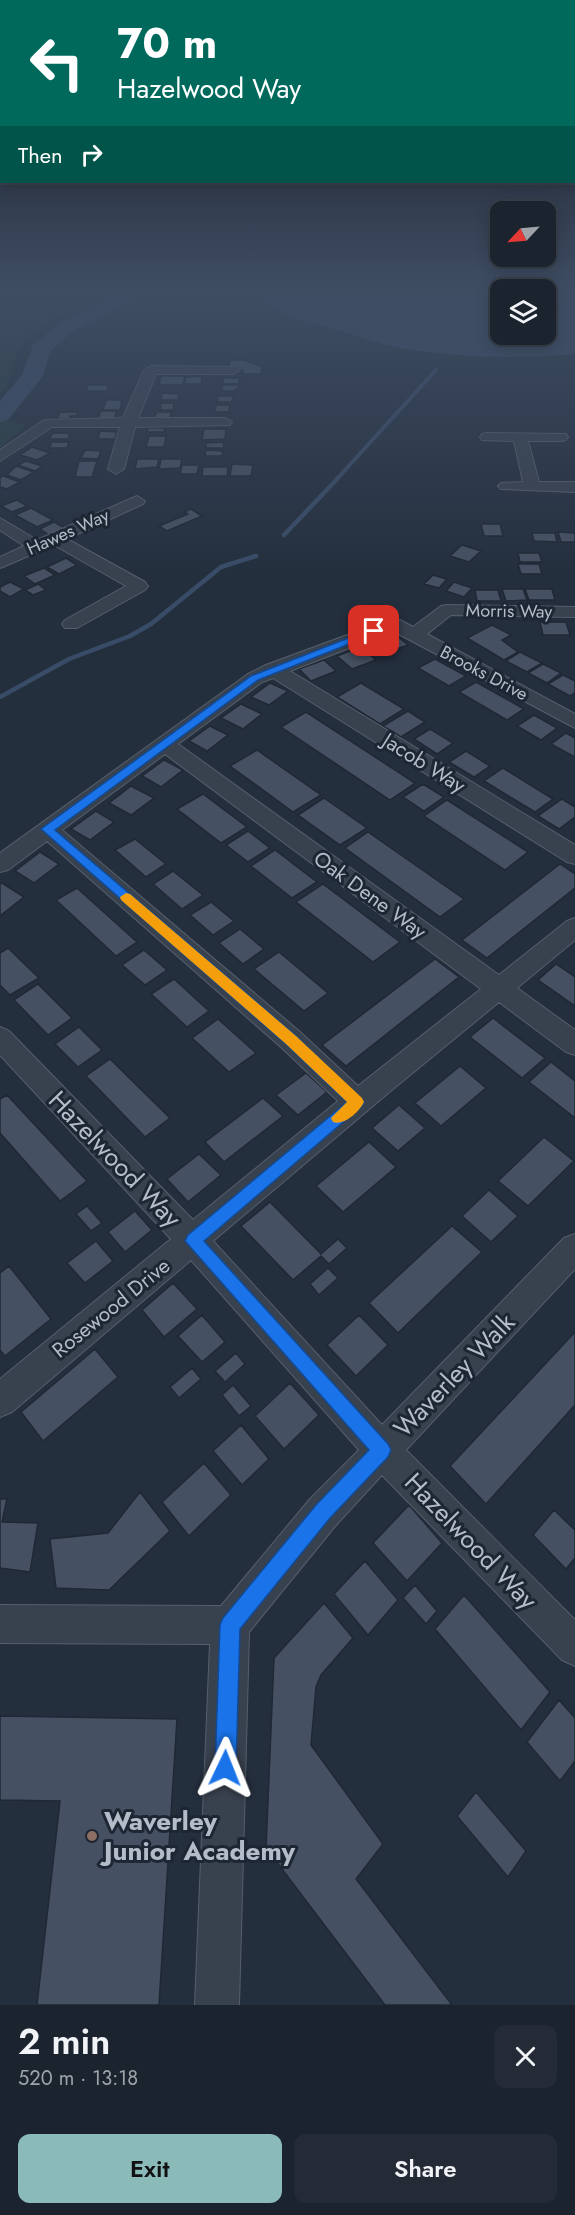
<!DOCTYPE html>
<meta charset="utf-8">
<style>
body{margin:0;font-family:Jost,sans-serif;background:#242b36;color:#f1f3f6;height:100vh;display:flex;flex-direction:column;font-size:22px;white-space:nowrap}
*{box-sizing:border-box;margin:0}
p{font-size:20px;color:#a0a4aa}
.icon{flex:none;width:33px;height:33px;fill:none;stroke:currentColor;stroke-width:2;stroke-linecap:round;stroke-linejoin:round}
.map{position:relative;height:2005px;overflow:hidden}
.details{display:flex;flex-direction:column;background:#1b232e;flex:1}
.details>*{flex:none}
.top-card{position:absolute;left:0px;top:0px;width:576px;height:183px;box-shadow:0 3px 15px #0003,0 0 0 2px #39404a;background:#00695c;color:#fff;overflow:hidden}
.needle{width:39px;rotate:244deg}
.fabs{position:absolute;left:490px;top:201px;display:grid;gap:12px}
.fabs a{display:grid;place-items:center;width:66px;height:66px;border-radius:12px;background:#1b232e;box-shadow:0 3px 15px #0003,0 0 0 2px #39404a;font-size:30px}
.pin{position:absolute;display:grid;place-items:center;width:51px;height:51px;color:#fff;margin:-26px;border-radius:12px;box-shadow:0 3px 9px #0006}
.me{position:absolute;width:66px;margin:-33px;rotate:2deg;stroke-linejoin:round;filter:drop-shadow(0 0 4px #0008)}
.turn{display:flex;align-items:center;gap:21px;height:126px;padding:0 18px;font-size:27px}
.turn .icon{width:78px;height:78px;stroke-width:2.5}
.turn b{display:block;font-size:42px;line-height:51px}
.then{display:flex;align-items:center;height:57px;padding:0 18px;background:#0003;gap:12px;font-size:22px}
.round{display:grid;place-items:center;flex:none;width:63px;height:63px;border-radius:12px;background:#242b36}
.headline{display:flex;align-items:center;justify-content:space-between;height:102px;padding:0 18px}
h1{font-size:36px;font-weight:600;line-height:45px}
.action{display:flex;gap:12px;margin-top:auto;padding:12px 18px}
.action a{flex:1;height:69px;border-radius:12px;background:#8bbbb9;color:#111;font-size:24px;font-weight:600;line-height:69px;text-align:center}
.action a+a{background:#242b36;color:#f1f3f6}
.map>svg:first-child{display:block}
.green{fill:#263c3f}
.water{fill:#394c67}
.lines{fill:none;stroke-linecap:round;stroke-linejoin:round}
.stream-far1{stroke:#394c67;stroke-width:4}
.stream{stroke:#394c67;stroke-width:4.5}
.river{fill:#394c67;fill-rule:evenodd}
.building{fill:#455162;stroke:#1f2835;stroke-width:1.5}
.minor-casing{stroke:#565f6c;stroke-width:2}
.minor{fill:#38414e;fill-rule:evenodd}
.route{fill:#1a73e8;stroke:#114b97;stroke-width:1.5}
.slow{fill:#f59e0b}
.education-dot{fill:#8d6e63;stroke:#1d2633;stroke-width:2}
.labels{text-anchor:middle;stroke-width:6;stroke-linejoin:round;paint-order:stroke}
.far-street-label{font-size:18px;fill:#b4bcc9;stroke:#1d2633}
.street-label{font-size:21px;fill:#b4bcc9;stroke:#1d2633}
.near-street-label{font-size:26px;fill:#b4bcc9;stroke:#1d2633}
.near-poi-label{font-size:26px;font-weight:bold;fill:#b4bcc9;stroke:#1d2633;text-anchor:start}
</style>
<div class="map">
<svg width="575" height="2005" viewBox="0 0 575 2005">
<rect width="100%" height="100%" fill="#242f3e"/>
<path class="green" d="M0,293H108C80,306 39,319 20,346C10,361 15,381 0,393Z
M0,419L26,425L0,448Z"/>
<path class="water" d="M258,293H501V334H546V293H575V354C518,359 457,358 401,348C377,344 354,334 331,328C306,321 274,314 258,293Z"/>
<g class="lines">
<path class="stream-far1" d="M336,480L436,370"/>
<path class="stream" d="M284,535L338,478
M0,697L69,659L130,636L151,624L221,567L256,556"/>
<path class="river" d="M117,293H140L138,297L71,333L50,351L43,376L8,420L0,422V401L22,375L33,345L57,325Z"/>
</g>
<path class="building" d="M230,360H245L262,367L261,374H242L243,370L229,367Z
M161,376H185L183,385H159Z
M202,376L201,384H184L186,377Z
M223,378H242V380H239V384H223Z
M88,385H109L107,391H86Z
M222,385H240L234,391H222Z
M162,393L179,394L178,400H161Z
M218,396H233L232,402H217Z
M106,400H122L120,410H103Z
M161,403H174L173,410H160Z
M216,405H230L229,412H215Z
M101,411H117L114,419H98Z
M60,412H78L77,416H70L69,419H57Z
M157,412H171L170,418H153Z
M148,428H165L164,432H147Z
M204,429H226L225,439L202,440Z
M100,431L117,432L115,439H98Z
M53,433H70L68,439H49Z
M149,436H166L164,447H146Z
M52,442H69L67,448H49Z
M223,442L224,448H206V443Z
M32,447L50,453L37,460L20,455Z
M85,450L101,451L98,459L81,458Z
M206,450L223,451L222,456H205Z
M137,459H159L157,467L135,469Z
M161,459H182L180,468L159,469Z
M26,461L42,466L35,471L18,465Z
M79,461H97L92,477H75Z
M232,464L253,465L251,476H230Z
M182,465H199L197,474H180Z
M16,466L34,472L21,480L7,475Z
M203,467H228L227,476H202Z
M3,476L20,482L7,489L0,487V478Z
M17,500L27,506L12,512L1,506Z
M31,508L53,520L37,527L15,515Z
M191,509L202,516L167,531L159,526L188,514L184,512Z
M54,522L65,528L49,535L40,529Z
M481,524H500L503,536H484Z
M558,532L575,533V542H561Z
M532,533H555L557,542L534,541Z
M462,545L481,551L469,562L450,556Z
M518,553H539L542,562H520Z
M66,558L77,565L59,574L47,567Z
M518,564H539L542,574H521Z
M44,568L55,575L35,584L24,576Z
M433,575L447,579L439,588L424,584Z
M10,582L24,589L10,597L0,591V587Z
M454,582L472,588L464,597L446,591Z
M38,584L46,590L33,595L25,590Z
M502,589H523L527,600L506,601Z
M525,589H552L555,600H529Z
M475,590H498L501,601H477Z
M540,622H566L570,635H543Z
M492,625L511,635L502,640L518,652L504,660L467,638Z
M395,634L408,645L385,653L372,642Z
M360,647L376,660L352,669L337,656Z
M520,652L542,663L527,672L506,661Z
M435,659L466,676L449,686L418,668Z
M324,660L336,671L311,681L299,669Z
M543,664L561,673L547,683L528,673Z
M563,675L575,681V693L570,696L548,684Z
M476,682L524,709L507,720L459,692Z
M270,683L288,691L269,705L251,697Z
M361,683L404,709L380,724L337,697Z
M241,704L262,714L243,729L221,718Z
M408,711L425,722L401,737L383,726Z
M306,712L415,783L390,800L281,727Z
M534,715L557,728L541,740L517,726Z
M210,726L228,735L207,751L189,741Z
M430,729L453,743L437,754L414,739Z
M566,733L575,738V757L551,744Z
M257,750L321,795L293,812L230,766Z
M466,751L490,766L474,777L449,762Z
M164,760L183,770L161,787L142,776Z
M503,768L553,799L535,812L484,781Z
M423,784L444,797L424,811L403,797Z
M131,786L154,798L131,815L109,803Z
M203,794L247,827L221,843L177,809Z
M324,798L367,828L340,845L298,815Z
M562,799L575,807V817L559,829L538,816Z
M447,800L528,852L505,870L424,816Z
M96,811L114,822L90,840L71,829Z
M248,831L270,848L248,862L226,845Z
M368,832L464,899L440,917L345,848Z
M135,839L166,864L146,877L115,850Z
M275,850L317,882L292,898L251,866Z
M40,852L59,864L34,883L15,871Z
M560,864L575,874V888L487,958L462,940Z
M173,871L203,895L182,909L153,884Z
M2,883L24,897L0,916V884Z
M323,884L400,942L373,962L296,902Z
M77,888L137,942L116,956L56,900Z
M211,902L234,921L213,935L190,915Z
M240,929L264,949L243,964L219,943Z
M8,948L39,978L10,995L0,985V953Z
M144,950L167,970L145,985L122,965Z
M279,952L328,993L304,1011L254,969Z
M435,959L459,977L346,1066L322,1045Z
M556,964L575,977V1006L538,980Z
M174,979L209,1011L187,1027L151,994Z
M38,984L72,1018L48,1035L14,1000Z
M493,1018L545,1058L522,1078L470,1037Z
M218,1019L256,1053L229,1072L192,1038Z
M79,1027L102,1050L78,1067L55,1044Z
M110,1059L170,1118L145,1137L86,1076Z
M551,1062L575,1081V1118L529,1082Z
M460,1066L486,1088L441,1126L415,1103Z
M306,1073L327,1092L298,1115L276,1095Z
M7,1095L87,1181L60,1201L0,1133V1099Z
M263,1098L283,1116L224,1162L205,1142Z
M399,1105L425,1128L398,1151L372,1128Z
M544,1137L574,1161L528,1206L498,1181Z
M369,1142L396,1167L343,1212L316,1186Z
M199,1154L221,1175L188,1202L167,1179Z
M489,1190L518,1216L491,1242L462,1216Z
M270,1202L321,1254L338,1239L347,1248L329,1264L321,1256L293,1280L241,1226Z
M87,1206L102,1223L91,1231L76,1214Z
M135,1211L152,1230L125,1252L108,1232Z
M452,1226L482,1252L398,1333L369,1303Z
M96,1241L113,1261L85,1283L67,1263Z
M9,1266L51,1319L5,1356L0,1350V1273Z
M328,1268L338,1278L319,1295L310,1284Z
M173,1283L197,1309L164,1337L142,1310Z
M202,1315L225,1342L202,1362L178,1336Z
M359,1315L388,1345L356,1376L327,1345Z
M575,1332V1405L486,1504L450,1466Z
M95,1349L118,1377L43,1441L21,1412Z
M236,1353L245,1364L225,1382L215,1371Z
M192,1368L201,1379L179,1398L170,1387Z
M290,1383L319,1415L284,1449L255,1416Z
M233,1385L251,1406L239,1416L222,1395Z
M241,1425L269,1459L242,1485L213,1451Z
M204,1463L231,1495L189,1536L162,1502Z
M140,1492L170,1531L109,1590L56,1588L50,1539L108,1533Z
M0,1499H7L2,1522L38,1523L30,1572L0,1568Z
M409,1505L442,1543L407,1581L373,1543Z
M554,1510L575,1530V1558L566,1569L533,1535Z
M365,1561L398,1600L368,1635L334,1594Z
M415,1585L437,1611L426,1624L403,1598Z
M464,1595L550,1692L521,1730L435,1629Z
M324,1603L353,1638L321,1675L316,1687L311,1745L383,1844L356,1879L452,2005H385L266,1848L274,1658Z
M559,1700L575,1718V1761L560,1781L527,1742Z
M0,1716L177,1719L159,2005H37L60,1801L0,1800Z
M476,1792L526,1851L508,1877L457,1816Z"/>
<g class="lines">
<g class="minor-casing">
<path id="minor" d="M151,366L238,367L240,370L233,374H156L138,418H225L232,422L230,425L135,427L124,469L116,474L108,469L120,427H52L0,461V450L44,420L123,418L144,370Z
M487,433L566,434L568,437L566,440L561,441H528L539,482H575V492L501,489L498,486L501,483L523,482L514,441L482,440L480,437L482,434Z
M137,496L145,501L143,504L67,539L145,582L148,586L145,590L77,628H65L62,624L65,620L126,586L54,545L0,568V557L24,546L0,530V518L37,540Z
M447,605L575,607V617L451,615L427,634L575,714V728L393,631L290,671L575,845V864L567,862L273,678L262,682L178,744L499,975L567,921L575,918V940L517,988L575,1030V1055L566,1052L499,1002L393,1089L213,1241L382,1425L564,1238L575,1234V1269L406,1450L575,1620V1666L562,1660L382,1475L336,1525L249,1632L239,2005H195L210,1644L0,1643V1605L221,1606L310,1499L359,1450L191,1260L12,1412L0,1417V1379L171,1239L0,1055V1027L9,1031L193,1220L338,1101L282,1048L47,841L8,870L0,872V853L248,674L266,665L388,620H400L413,627L441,606ZM165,754L481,989L358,1086L300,1032L62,830Z"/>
</g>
<use href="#minor" class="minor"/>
</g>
<linearGradient id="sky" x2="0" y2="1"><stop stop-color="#141a22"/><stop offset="0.51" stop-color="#3f4d63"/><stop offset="1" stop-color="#3f4d63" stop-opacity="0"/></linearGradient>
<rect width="575" height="573" fill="url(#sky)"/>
<path class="route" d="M374,628L377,629V633L258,680L55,830L296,1036L364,1102L362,1106L204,1241L388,1444L391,1450L388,1457L330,1518L240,1629L236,1768L233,1775L225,1779L218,1775L215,1768L220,1625L223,1618L316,1505L369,1450L185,1241L188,1235L347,1102L286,1044L41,829L251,676Z"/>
<path class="slow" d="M126,893L130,894L296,1036L362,1098L364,1102C359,1112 344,1126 333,1122L331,1118L347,1102L286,1044L121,900L120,897Z"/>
<circle class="education-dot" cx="92" cy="1836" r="6"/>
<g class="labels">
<g class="far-street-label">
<text transform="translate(68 532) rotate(-24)" y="6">Hawes Way</text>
<text transform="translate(509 611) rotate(1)" y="6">Morris Way</text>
<text transform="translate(484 673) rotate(28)" y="6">Brooks Drive</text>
</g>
<g class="street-label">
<text transform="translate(424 763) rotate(32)" y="7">Jacob Way</text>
<text transform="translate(370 895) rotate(36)" y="7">Oak Dene Way</text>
<text transform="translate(111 1308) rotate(-39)" y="7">Rosewood Drive</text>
</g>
<g class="near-street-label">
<text transform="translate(115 1159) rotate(46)" y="9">Hazelwood Way</text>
<text transform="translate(454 1375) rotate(-46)" y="9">Waverley Walk</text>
<text transform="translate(471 1541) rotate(46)" y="9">Hazelwood Way</text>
</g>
<g class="near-poi-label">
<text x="104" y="1830">Waverley<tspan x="104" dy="30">Junior Academy</tspan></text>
</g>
</g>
</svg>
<div class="fabs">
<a><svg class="needle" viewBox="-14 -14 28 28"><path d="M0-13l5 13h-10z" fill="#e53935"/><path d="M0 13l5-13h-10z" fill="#a0a4aa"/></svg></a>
<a><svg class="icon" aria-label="layers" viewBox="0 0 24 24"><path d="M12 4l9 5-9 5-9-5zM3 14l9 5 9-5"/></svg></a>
</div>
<div class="pin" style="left:374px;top:631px;background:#d93025"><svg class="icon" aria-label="arrive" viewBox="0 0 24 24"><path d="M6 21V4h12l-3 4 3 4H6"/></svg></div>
<svg class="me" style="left:225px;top:1768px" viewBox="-20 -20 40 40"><path d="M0-17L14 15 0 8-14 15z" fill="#1a73e8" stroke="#fff" stroke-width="4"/></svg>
<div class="top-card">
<div class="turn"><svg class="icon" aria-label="left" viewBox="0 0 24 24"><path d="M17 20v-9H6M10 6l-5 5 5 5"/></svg><div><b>70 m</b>Hazelwood Way</div></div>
<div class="then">Then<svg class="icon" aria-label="right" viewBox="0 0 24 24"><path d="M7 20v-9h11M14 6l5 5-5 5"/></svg></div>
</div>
</div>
<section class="details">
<div class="headline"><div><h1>2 min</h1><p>520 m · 13:18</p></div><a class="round"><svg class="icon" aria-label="close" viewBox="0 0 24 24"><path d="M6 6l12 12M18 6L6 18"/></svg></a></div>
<div class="action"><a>Exit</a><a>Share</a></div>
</section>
